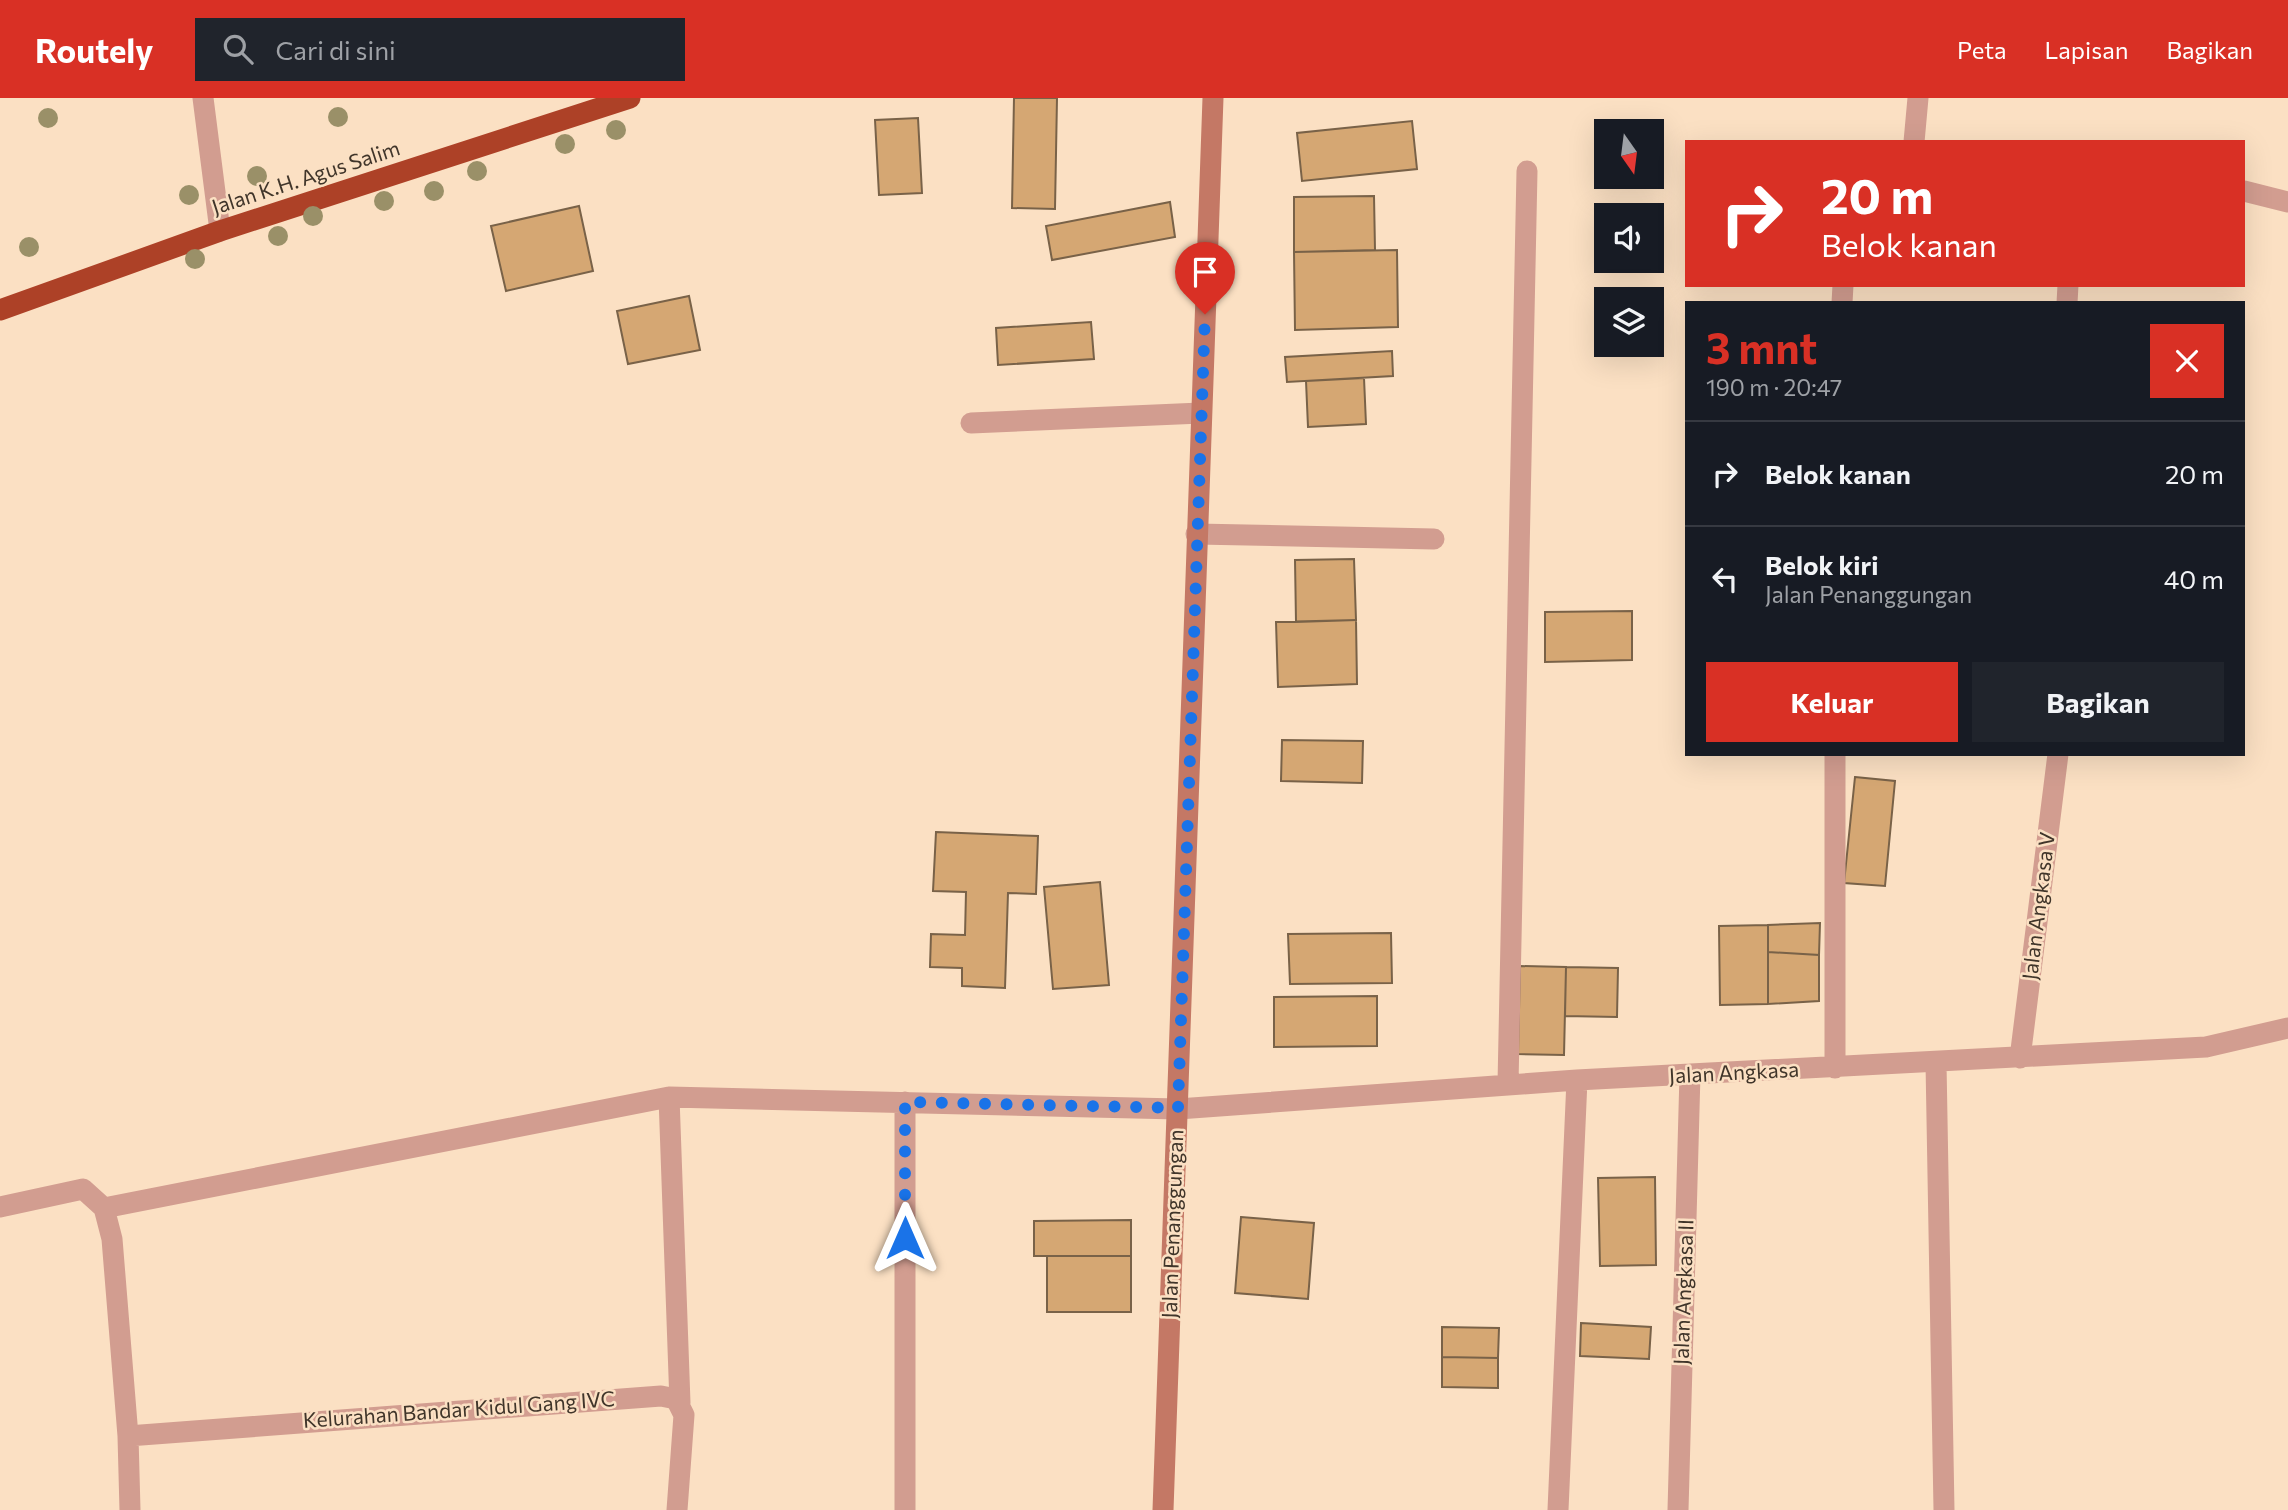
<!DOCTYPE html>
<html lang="id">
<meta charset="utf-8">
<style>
body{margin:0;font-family:Commissioner,sans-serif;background:#20242c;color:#f1f3f6;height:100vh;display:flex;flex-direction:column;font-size:26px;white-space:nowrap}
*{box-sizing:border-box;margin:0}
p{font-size:23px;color:#9ea1a6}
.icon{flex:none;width:38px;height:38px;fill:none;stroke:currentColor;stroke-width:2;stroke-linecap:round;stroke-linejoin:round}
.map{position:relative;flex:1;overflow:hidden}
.details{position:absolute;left:1685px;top:203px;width:560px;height:455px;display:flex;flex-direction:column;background:#171b24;border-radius:0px;box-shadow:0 7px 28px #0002}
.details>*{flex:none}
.hud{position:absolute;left:1685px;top:42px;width:560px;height:147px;border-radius:0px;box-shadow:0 7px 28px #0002;background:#d93025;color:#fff;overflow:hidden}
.needle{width:46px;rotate:166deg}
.controls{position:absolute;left:1594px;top:21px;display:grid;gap:14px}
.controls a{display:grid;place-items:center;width:70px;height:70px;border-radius:0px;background:#171b24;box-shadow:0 7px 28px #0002;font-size:35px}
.pin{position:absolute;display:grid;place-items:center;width:60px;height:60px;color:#fff;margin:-72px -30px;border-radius:50% 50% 50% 0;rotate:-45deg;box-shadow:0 0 7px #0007}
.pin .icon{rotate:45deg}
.me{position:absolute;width:77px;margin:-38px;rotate:0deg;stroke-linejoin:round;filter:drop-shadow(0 0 5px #0008)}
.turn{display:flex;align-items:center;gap:24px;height:147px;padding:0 21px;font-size:32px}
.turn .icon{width:91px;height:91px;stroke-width:2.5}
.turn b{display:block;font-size:49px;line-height:60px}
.round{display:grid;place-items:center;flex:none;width:74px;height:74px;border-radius:0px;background:#20242c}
.headline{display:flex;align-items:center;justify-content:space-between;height:119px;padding:0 21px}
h1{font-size:42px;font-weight:700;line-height:52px;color:#d93025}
.action{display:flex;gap:14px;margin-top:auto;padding:14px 21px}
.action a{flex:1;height:80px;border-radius:0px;background:#d93025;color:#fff;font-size:28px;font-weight:700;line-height:80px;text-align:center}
.action a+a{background:#20242c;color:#f1f3f6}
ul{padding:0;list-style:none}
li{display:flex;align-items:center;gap:21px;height:105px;padding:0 21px;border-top:2px solid #363941}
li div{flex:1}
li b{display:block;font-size:26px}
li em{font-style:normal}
header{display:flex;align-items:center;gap:42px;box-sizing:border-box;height:98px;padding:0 35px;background:#d93025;color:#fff}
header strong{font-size:33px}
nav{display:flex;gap:38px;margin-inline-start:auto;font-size:24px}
.search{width:490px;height:63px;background:#20242c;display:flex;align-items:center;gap:18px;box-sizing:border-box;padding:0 24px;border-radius:0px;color:#9ea1a6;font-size:26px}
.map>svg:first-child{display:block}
.building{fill:#d5a773;stroke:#796248;stroke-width:2}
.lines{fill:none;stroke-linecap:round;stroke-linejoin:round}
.lane{stroke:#d29d90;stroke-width:21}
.street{stroke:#d29d90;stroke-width:21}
.secondary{stroke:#c47865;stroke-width:21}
.highway{stroke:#ad4127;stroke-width:21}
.tree{fill:#9a9068}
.route{stroke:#1a73e8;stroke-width:12;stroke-dasharray:0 21.6}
.labels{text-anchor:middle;stroke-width:5;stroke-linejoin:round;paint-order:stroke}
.street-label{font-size:21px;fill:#40352a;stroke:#fbe0c3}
</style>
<header>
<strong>Routely</strong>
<div class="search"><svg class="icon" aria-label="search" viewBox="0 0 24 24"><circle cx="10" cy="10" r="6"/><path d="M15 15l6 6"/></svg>Cari di sini</div>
<nav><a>Peta</a><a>Lapisan</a><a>Bagikan</a></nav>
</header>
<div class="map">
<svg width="2288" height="1412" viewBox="0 0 2288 1412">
<rect width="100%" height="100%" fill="#fbe0c3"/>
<path class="building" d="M1014,0H1057L1055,111L1012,110Z
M918,20L922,95L879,97L875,22Z
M1412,23L1417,71L1302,83L1297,35Z
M1374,98L1375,152L1294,154V99Z
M1170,104L1175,139L1052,162L1046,128Z
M579,108L593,173L506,193L491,128Z
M1397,152L1398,229L1295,232L1294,154Z
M689,198L700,252L628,266L617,213Z
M1091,224L1094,261L998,267L996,230Z
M1392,253L1393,278L1287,284L1285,259Z
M1364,280L1366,326L1308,329L1306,283Z
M1354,461L1356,522L1296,524L1295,462Z
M1632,513V562L1545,564V514Z
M1356,522L1357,586L1278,589L1276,524Z
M1282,642L1363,643L1362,685L1281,683Z
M1855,679L1895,683L1885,788L1844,785Z
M936,734L1038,738L1036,796L1008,795L1005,890L962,888V870L930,869L931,836L965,837L966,794L933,793Z
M1100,784L1109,887L1053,891L1044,789Z
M1820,825L1819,857L1768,854V827Z
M1768,827V906L1720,907L1719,828Z
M1391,835L1392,885L1290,886L1288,836Z
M1768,854L1819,857V903L1768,906Z
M1520,868L1566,869L1564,957L1518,956Z
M1566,869L1618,870L1617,919L1565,918Z
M1377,898V948L1274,949V899Z
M1655,1079L1656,1167L1600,1168L1598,1080Z
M1241,1119L1314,1125L1308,1201L1235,1195Z
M1131,1122V1158H1034V1123Z
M1047,1158H1131V1214H1047Z
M1581,1225L1651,1229L1649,1261L1580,1258Z
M1442,1229L1499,1230L1498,1260L1442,1259Z
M1442,1259L1498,1260V1290L1442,1289Z"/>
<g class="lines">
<path class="lane" d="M971,325L1201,315"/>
<path class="street" d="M203,0L220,133
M1914,44L1918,0
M2244,93L2288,104
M1842,205L1843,187
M2067,205L2068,187
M1196,436L1434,441
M2020,960L2058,656
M1936,965L1944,1412
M1835,970V656
M1508,986L1527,73
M669,999L680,1305
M905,1004V1412
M0,1109L83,1091L104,1110L112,1141L128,1338L130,1412
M104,1110L669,999L1178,1011L1577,982L2206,949L2288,930
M128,1338L661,1298L676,1301L684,1317L677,1412
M1558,1412L1577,982
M1678,1412L1690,976"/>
<path class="secondary" d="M1163,1412L1213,0"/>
<path class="highway" d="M0,212L220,133L630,0"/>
</g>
<g class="tree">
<circle cx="338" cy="19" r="10"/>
<circle cx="48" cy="20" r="10"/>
<circle cx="616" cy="32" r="10"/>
<circle cx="565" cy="46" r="10"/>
<circle cx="477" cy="73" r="10"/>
<circle cx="257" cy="78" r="10"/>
<circle cx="434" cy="93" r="10"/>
<circle cx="189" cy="97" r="10"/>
<circle cx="384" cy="103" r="10"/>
<circle cx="313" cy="118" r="10"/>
<circle cx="278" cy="138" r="10"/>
<circle cx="29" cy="149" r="10"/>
<circle cx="195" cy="161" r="10"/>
</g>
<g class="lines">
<path class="route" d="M905,1140V1004L1178,1010L1205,216"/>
</g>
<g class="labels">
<g class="street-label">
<text transform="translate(306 80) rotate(-18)" y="7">Jalan K.H. Agus Salim</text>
<text transform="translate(2039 808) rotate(-83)" y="7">Jalan Angkasa V</text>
<text transform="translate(1734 975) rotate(-3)" y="7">Jalan Angkasa</text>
<text transform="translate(1173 1126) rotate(-88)" y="7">Jalan Penanggungan</text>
<text transform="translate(1684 1194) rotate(-88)" y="7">Jalan Angkasa II</text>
<text transform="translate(459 1312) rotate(-4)" y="7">Kelurahan Bandar Kidul Gang IVC</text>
</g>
</g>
</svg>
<div class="controls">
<a><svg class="needle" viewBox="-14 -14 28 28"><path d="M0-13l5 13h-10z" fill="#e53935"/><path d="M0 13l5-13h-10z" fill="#9ea1a6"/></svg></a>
<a><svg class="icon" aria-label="sound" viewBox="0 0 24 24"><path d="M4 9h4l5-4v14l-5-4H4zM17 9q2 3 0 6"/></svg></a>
<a><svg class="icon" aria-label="layers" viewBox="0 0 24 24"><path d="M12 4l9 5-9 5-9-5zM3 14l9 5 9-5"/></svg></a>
</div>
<div class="pin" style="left:1205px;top:216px;background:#d93025"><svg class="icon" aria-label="arrive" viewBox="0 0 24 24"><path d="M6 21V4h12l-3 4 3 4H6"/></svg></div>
<svg class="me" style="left:905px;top:1140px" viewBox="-20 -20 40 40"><path d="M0-17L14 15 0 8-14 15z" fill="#1a73e8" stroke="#fff" stroke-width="4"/></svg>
<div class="hud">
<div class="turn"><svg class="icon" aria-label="right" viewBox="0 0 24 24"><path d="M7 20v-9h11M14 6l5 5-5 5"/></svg><div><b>20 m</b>Belok kanan</div></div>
</div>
<section class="details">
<div class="headline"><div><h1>3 mnt</h1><p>190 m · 20:47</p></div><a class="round" style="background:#d93025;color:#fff"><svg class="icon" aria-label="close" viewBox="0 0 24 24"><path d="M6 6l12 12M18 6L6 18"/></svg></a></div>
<ul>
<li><svg class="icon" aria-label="right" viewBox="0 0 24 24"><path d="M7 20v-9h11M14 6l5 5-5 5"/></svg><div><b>Belok kanan</b></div><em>20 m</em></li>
<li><svg class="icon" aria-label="left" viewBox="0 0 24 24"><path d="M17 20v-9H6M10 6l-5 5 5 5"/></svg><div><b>Belok kiri</b><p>Jalan Penanggungan</p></div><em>40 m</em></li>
</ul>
<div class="action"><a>Keluar</a><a>Bagikan</a></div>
</section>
</div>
